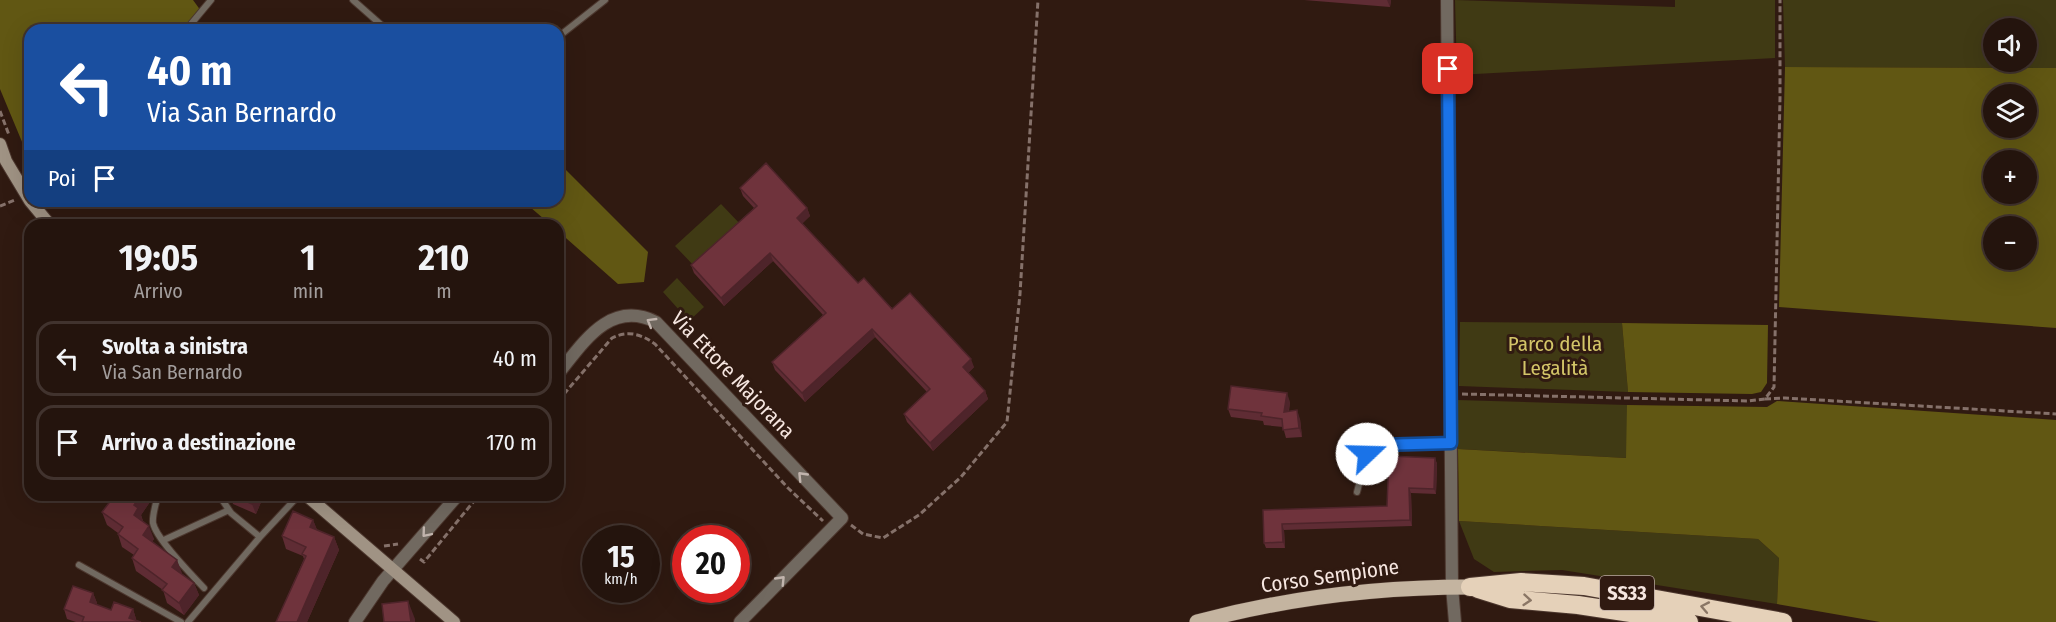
<!DOCTYPE html>
<html lang="it">
<meta charset="utf-8">
<style>
body{margin:0;font-family:"Fira Sans Condensed",sans-serif;background:#30211b;color:#f1f3f6;height:100vh;display:flex;flex-direction:column;font-size:22px;white-space:nowrap}
*{box-sizing:border-box;margin:0}
p{font-size:20px;color:#a39e9d}
.icon{flex:none;width:33px;height:33px;fill:none;stroke:currentColor;stroke-width:2;stroke-linecap:round;stroke-linejoin:round}
.map{position:relative;flex:1;overflow:hidden}
.sheet{position:absolute;left:24px;top:219px;width:540px;height:282px;display:flex;flex-direction:column;background:#24140d;border-radius:18px;box-shadow:0 6px 24px #0002,0 0 0 2px #41332e}
.sheet>*{flex:none}
.hud{position:absolute;left:24px;top:24px;width:540px;height:183px;border-radius:18px;box-shadow:0 6px 24px #0002,0 0 0 2px #41332e;background:#1a4fa0;color:#fff;overflow:hidden}
.buttons{position:absolute;left:1983px;top:18px;display:grid;gap:12px}
.buttons a{display:grid;place-items:center;width:54px;height:54px;border-radius:50%;background:#24140d;box-shadow:0 6px 24px #0002,0 0 0 2px #41332e;font-size:30px}
.speed{position:absolute;left:582px;top:525px;display:flex;gap:12px;font-size:30px;font-weight:700;text-align:center}
.speed>*{display:grid;place-content:center;width:78px;height:78px;border-radius:50%;background:#24140d;box-shadow:0 6px 24px #0002,0 0 0 2px #41332e;line-height:1}
.speed small{font-size:15px;font-weight:400}
.speed .limit{border:9px solid #d22;background:#fff;color:#111}
.pin{position:absolute;display:grid;place-items:center;width:51px;height:51px;color:#fff;margin:-26px;border-radius:12px;box-shadow:0 3px 9px #0006}
.me{position:absolute;width:66px;margin:-33px;rotate:69deg;stroke-linejoin:round;filter:drop-shadow(0 0 4px #0008)}
.turn{display:flex;align-items:center;gap:21px;height:126px;padding:0 24px;font-size:27px}
.turn .icon{width:78px;height:78px;stroke-width:2.5}
.turn b{display:block;font-size:42px;line-height:51px}
.then{display:flex;align-items:center;height:57px;padding:0 24px;background:#0003;gap:12px;font-size:22px}
.eta{display:flex;justify-content:space-evenly;align-items:center;height:102px;text-align:center}
.eta b{font-size:36px;font-weight:700;line-height:42px}
ul{padding:0;list-style:none}
li{display:flex;align-items:center;gap:18px;height:75px;margin:0 12px 9px;padding:0 12px;border:3px solid #41332e;border-radius:18px}
li div{flex:1}
li b{display:block;font-size:22px}
li em{font-style:normal}
.map>svg:first-child{display:block}
.green{fill:#403a14;fill-rule:evenodd}
.forest{fill:#615713;fill-rule:evenodd}
.lines{fill:none;stroke-linecap:round;stroke-linejoin:round}
.lane-casing{stroke:#4c372e;stroke-width:8}
.street-casing{stroke:#4c372e;stroke-width:14}
.secondary-casing{stroke:#4c372e;stroke-width:14}
.primary-casing{stroke:#4c372e;stroke-width:16}
.highway-casing{stroke:#4c372e;stroke-width:20}
.path{stroke:#85716a;stroke-width:3;stroke-dasharray:6 3;stroke-linecap:butt}
.lane{stroke:#716960;stroke-width:6}
.street{stroke:#716960;stroke-width:12}
.secondary{stroke:#a09384;stroke-width:12}
.primary{stroke:#c4b4a0;stroke-width:15}
.highway{stroke:#e5d1b9;stroke-width:18}
.wall{fill:#5f2c34}
.shaded-wall{fill:#4e242a}
.building{fill:#6f333c;stroke:#4e242a;stroke-width:1.5}
.oneway{stroke:#c1b4ad}
.oneway2{stroke:#8a7665}
.route-casing{stroke:#114b97;stroke-width:15}
.route{stroke:#1a73e8;stroke-width:10}
.labels{text-anchor:middle;stroke-width:6;stroke-linejoin:round;paint-order:stroke}
.shield{fill:#301a11;stroke:#bba9a2;stroke-width:1.5}
.shield-label{font-size:20px;font-weight:bold;fill:#f6e6e0}
.park-label{font-size:21px;fill:#d3c568;stroke:#301a11}
.street-label{font-size:21px;fill:#f6e6e0;stroke:#301a11}
</style>
<div class="map">
<svg width="2056" height="622" viewBox="0 0 2056 622">
<rect width="100%" height="100%" fill="#301a11"/>
<path class="green" d="M1455,0L1675,7V0H1775V58L1457,75Z
M1783,0H2056V68L1785,67ZM1994,28H2026V62H1994Z
M721,204L742,226L697,269L675,246Z
M677,278L704,307L689,321L663,292Z
M1460,322L1622,323L1628,392L1459,386Z
M1457,400L1627,405V458L1458,449Z
M1459,521L1758,539L1779,558L1777,604L1562,570L1494,572L1474,559Z"/>
<path class="forest" d="M0,0H193L201,11L181,30H30V161L0,89Z
M1785,67L2056,68V328L1779,307ZM2026,94V128H1994V94ZM2026,160V194H1994V160ZM2026,226V260H1994V226Z
M558,162L648,252L644,282L618,284L558,231V225H551L523,201H558Z
M1622,323L1768,325L1767,383L1761,392L1752,394L1628,392Z
M1777,401L2056,420V622H1880L1777,604L1779,558L1758,539L1459,521L1458,449L1626,458L1627,405L1767,407Z"/>
<g class="lines">
<g class="lane-casing">
<path id="lane" d="M353,0L387,30
M186,30L211,0
M558,37L605,0
M1357,492L1367,454L1379,445L1451,443
M158,495C156,504 152,515 153,523C156,539 192,575 204,588
M219,495L231,513L260,537
M164,540L229,510
M79,565L181,622
M188,622L260,537L299,495"/>
</g>
<g class="street-casing">
<path id="street" d="M1447,0L1452,587L1455,622
M558,374C583,343 610,299 656,322L842,518L740,622
M355,622L383,581L458,495"/>
</g>
<g class="secondary-casing">
<path id="secondary" d="M0,144L6,161L30,201
M30,201L50,225
M306,495L454,622"/>
</g>
<g class="primary-casing">
<path id="primary" d="M1197,622C1286,598 1378,587 1470,587"/>
</g>
<g class="highway-casing">
<path id="highway" d="M1470,587L1521,582L1584,586L1783,622
M1478,589L1510,599L1578,605L1689,622"/>
</g>
<path class="path" d="M0,111L9,135
M0,206L15,200
M1462,394L1748,401L1765,399L1774,387L1780,98V0
M1765,399L1785,398L2056,414
M558,401L612,338C628,330 641,334 655,344L788,488L823,521
M851,525L863,534L883,538L919,515L961,477L1007,422L1020,294L1038,0
M384,546L398,544
M420,559L424,562L479,495"/>
<use href="#lane" class="lane"/>
<use href="#street" class="street"/>
<use href="#secondary" class="secondary"/>
<use href="#primary" class="primary"/>
<use href="#highway" class="highway"/>
</g>
<path class="wall" d="M1304,0H1391L1390,7Z
M740,188L807,208L810,216L802,223L858,283L974,367L968,373L985,391L988,399L933,451L907,422L904,414L927,392L875,337L805,402L775,370L772,362L823,315L773,261L724,306L694,273L691,265L754,208L743,196Z
M1290,402L1289,411L1300,419L1302,437L1286,438L1283,427L1264,425L1263,421L1231,417L1228,409Z
M1435,458L1437,464L1436,494L1411,493L1412,526L1284,530L1285,548H1266L1264,543L1263,510L1387,506Z
M230,495H264L256,514L233,504Z
M152,499L141,515L143,521L154,539L152,542L177,560L181,573L194,583L199,595L184,615L167,603L163,590L136,571L132,558L134,555L122,547L118,534V533L107,525L102,512Z
M313,520L317,530L334,537L339,550L307,622H276L304,559L303,556L286,549L282,536Z
M93,593L97,603L96,605L111,610L133,609L136,619V620L141,622H76L67,619L64,609Z"/>
<path class="shaded-wall" d="M1387,0H1391L1390,7Z
M807,208L810,216L800,226L797,218Z
M770,253L773,261L724,306L721,298Z
M872,329L875,337L805,402L802,393Z
M971,359L974,367L966,375L963,367Z
M985,391L988,399L933,451L930,443Z
M1287,393L1290,402L1287,420L1284,412Z
M1297,410L1300,419L1302,437L1299,428Z
M1435,458L1437,464L1436,494L1434,489Z
M1409,488L1411,493L1412,526L1410,520Z
M141,495H150L152,499L141,515L143,521L134,515V505Z
M256,495H264L256,514L252,504Z
M333,495H339L334,500Z
M313,520L318,532L310,527Z
M1282,524L1284,530L1285,548L1283,542Z
M149,526L154,539L147,548L143,535Z
M334,537L339,550L307,622H297Z
M177,560L182,573L177,579L172,567Z
M194,583L199,595L184,615L179,603Z
M93,593L97,603L93,612L90,602Z
M408,601L415,619V622H411Z
M133,609L136,619L135,622L129,618Z"/>
<path class="building" d="M766,163L807,208L797,218L858,283L864,278L892,309L910,293L971,359L963,367L985,391L930,443L904,414L930,389L872,329L802,393L772,362L826,313L770,253L721,298L691,265L757,206L740,188Z
M1231,386L1287,393L1284,412L1297,410L1299,428L1283,430L1282,419L1261,416L1262,413L1228,409Z
M1389,456L1435,458L1434,489L1409,488L1410,520L1282,524L1283,542L1264,543L1263,510L1387,506Z
M115,495H141L134,505L138,508L134,515L149,526L143,535L177,560L172,567L194,583L179,603L162,590L167,584L132,558L138,549L118,534L123,527L102,512Z
M231,495H256L252,504Z
M293,511L313,520L310,527L334,537L297,622H276L306,556L302,554L306,547L282,536Z
M73,586L93,593L90,602L111,610L114,602L133,609L129,618L141,622H82L84,617L64,609Z
M408,601L411,622H384L382,604Z"/>
<defs><path id="oneway-chevron" d="M-2-3.5L2.5 0L-2 3.5" fill="none" stroke-width="1.6" stroke-linecap="round" stroke-linejoin="round" transform="scale(1.5)"/></defs>
<g class="oneway">
<use href="#oneway-chevron" transform="translate(651 322) rotate(-149)"/>
<use href="#oneway-chevron" transform="translate(802 476) rotate(-134)"/>
<use href="#oneway-chevron" transform="translate(426 533) rotate(130)"/>
<use href="#oneway-chevron" transform="translate(781 580) rotate(-46)"/>
</g>
<g class="oneway2">
<use href="#oneway-chevron" transform="translate(1527 600) rotate(5)"/>
<use href="#oneway-chevron" transform="translate(1705 607) rotate(-169)"/>
</g>
<g class="lines">
<g class="route-casing">
<path id="route" d="M1367,454L1379,445L1451,443L1448,69"/>
</g>
<use href="#route" class="route"/>
</g>
<g class="labels">
<rect class="shield" x="1600" y="576" width="54" height="34" rx="4.5"/>
<g class="shield-label">
<text x="1627" y="600">SS33</text>
</g>
<g class="park-label">
<text x="1555" y="351">Parco della<tspan x="1555" dy="24">Legalità</tspan></text>
</g>
<g class="street-label">
<text transform="translate(733 375) rotate(46)" y="7">Via Ettore Majorana</text>
<text transform="translate(1330 576) rotate(-8)" y="7">Corso Sempione</text>
</g>
</g>
</svg>
<div class="buttons">
<a><svg class="icon" aria-label="sound" viewBox="0 0 24 24"><path d="M4 9h4l5-4v14l-5-4H4zM17 9q2 3 0 6"/></svg></a>
<a><svg class="icon" aria-label="layers" viewBox="0 0 24 24"><path d="M12 4l9 5-9 5-9-5zM3 14l9 5 9-5"/></svg></a>
<a>+</a>
<a>−</a>
</div>
<div class="speed"><div>15<small>km/h</small></div><div class="limit">20</div></div>
<div class="pin" style="left:1448px;top:69px;background:#d93025"><svg class="icon" aria-label="arrive" viewBox="0 0 24 24"><path d="M6 21V4h12l-3 4 3 4H6"/></svg></div>
<svg class="me" style="left:1367px;top:454px" viewBox="-20 -20 40 40"><circle r="19" fill="#fff"/><path d="M0-13L10 11 0 6-10 11z" fill="#1a73e8"/></svg>
<div class="hud">
<div class="turn"><svg class="icon" aria-label="left" viewBox="0 0 24 24"><path d="M17 20v-9H6M10 6l-5 5 5 5"/></svg><div><b>40 m</b>Via San Bernardo</div></div>
<div class="then">Poi<svg class="icon" aria-label="arrive" viewBox="0 0 24 24"><path d="M6 21V4h12l-3 4 3 4H6"/></svg></div>
</div>
<section class="sheet">
<div class="eta">
<div><b>19:05</b><p>Arrivo</p></div>
<div><b>1</b><p>min</p></div>
<div><b>210</b><p>m</p></div>
</div>
<ul>
<li><svg class="icon" aria-label="left" viewBox="0 0 24 24"><path d="M17 20v-9H6M10 6l-5 5 5 5"/></svg><div><b>Svolta a sinistra</b><p>Via San Bernardo</p></div><em>40 m</em></li>
<li><svg class="icon" aria-label="arrive" viewBox="0 0 24 24"><path d="M6 21V4h12l-3 4 3 4H6"/></svg><div><b>Arrivo a destinazione</b></div><em>170 m</em></li>
</ul>
</section>
</div>
